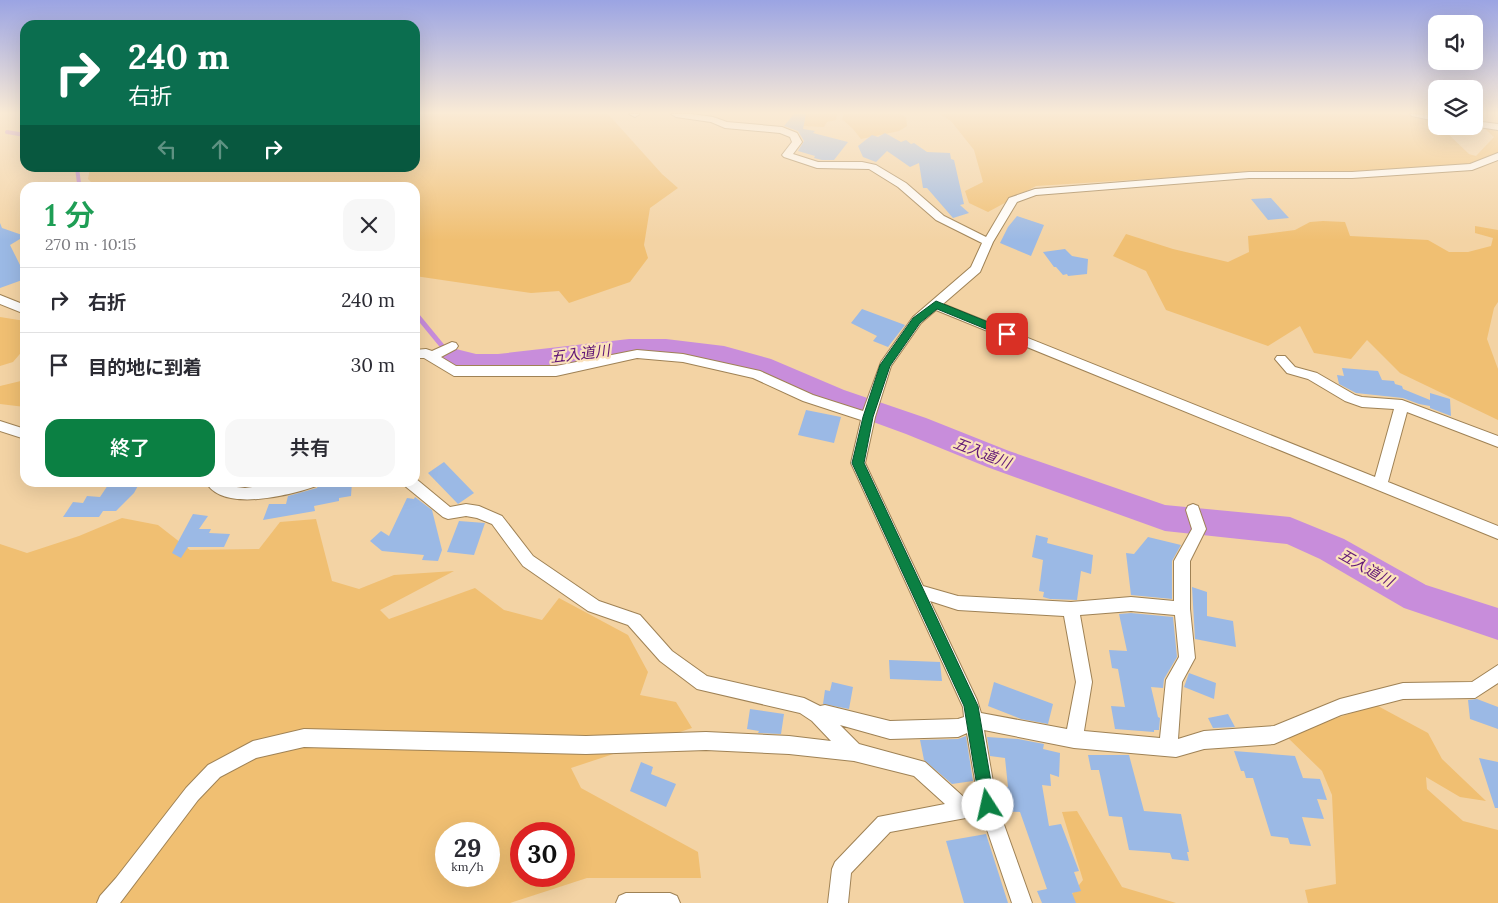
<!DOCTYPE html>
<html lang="ja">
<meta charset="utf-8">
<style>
body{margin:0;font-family:Lora,"Noto Sans JP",serif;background:#f7f7f7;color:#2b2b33;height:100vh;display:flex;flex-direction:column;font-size:19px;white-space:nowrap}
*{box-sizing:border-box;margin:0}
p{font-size:16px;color:#7c7c81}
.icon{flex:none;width:28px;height:28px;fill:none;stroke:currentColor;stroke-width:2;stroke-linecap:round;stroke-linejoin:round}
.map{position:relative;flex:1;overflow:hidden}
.sheet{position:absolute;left:20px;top:182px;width:400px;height:305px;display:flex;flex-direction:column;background:#fff;border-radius:15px;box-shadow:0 5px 20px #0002}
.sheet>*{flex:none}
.guide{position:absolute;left:20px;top:20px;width:400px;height:152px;border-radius:15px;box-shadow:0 5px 20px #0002;background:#0b6e4f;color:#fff;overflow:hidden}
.buttons{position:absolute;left:1428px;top:15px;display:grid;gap:10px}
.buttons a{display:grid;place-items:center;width:55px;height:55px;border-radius:10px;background:#fff;box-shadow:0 5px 20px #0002;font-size:25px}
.speed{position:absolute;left:435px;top:822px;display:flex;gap:10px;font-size:25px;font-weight:700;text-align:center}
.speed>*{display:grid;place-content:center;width:65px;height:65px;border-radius:50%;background:#fff;box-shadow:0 5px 20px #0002;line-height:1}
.speed small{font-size:12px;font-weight:400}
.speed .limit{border:8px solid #d22;background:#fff;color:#111}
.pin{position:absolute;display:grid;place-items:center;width:42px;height:42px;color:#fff;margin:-21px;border-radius:10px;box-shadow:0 2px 8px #0006}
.me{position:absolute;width:55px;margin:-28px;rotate:350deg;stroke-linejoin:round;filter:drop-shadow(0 0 4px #0008)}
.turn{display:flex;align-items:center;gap:18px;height:105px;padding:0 25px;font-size:22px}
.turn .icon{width:65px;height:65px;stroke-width:2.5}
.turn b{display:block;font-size:35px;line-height:42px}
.lanes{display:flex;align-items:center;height:48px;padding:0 25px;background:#0003;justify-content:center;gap:25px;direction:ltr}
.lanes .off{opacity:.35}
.round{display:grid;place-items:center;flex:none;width:52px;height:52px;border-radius:15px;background:#f7f7f7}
.headline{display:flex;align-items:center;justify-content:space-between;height:85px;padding:0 25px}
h1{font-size:30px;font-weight:600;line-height:38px;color:#1e9e55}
.primary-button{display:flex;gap:10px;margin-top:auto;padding:10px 25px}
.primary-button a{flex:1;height:58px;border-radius:15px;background:#0b8043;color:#fff;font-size:20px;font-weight:600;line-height:58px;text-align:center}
.primary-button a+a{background:#f7f7f7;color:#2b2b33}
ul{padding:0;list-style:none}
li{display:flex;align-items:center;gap:15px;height:65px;padding:0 25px;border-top:1px solid #e1e1e2}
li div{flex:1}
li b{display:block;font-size:19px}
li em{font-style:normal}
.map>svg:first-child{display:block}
.green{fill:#f0bf72;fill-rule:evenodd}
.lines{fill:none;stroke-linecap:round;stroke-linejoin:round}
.stream-far1{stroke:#c88ddb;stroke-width:4}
.stream{stroke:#c88ddb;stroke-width:5}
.river{fill:#c88ddb;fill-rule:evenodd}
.building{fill:#9bb9e5}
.minor-casing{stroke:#9f8255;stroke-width:2}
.minor{fill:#fff;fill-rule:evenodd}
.route{fill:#0b8043;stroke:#07532c}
.labels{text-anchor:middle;stroke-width:4.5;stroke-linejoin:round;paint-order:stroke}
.water-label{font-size:15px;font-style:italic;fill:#611876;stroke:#fbe2bc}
</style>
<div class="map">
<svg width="1498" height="903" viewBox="0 0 1498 903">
<rect width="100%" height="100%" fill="#f3d3a4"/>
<path class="green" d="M415,114H608L662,174L678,188L650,208L644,245L648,258L630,282L569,303L559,291L531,293L415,276V188H97L88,179L90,168H415Z
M804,114H837L836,120L827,122L824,127L802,126L801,119Z
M844,114H900L906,117L907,126L899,131L861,139L853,129L842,119Z
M940,114H1398L1436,119V126H1445V131L1469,154L1476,156L1494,137L1483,127L1498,130V153L1468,164L1348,172L1244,173L1036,186L988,212L969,203L965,191L983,182L974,150L951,121Z
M1323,221L1345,222L1350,236L1428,240L1449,252H1468L1491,246L1493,238L1475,233V226L1498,230V302L1494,308L1487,339L1498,369V420L1400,373L1367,340L1351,359L1314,353L1300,326L1268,346L1166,310L1146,271L1113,256L1126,234L1173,249L1228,262L1249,252L1248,236L1295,230L1310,222Z
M0,317L25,321V348L13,362L0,366Z
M25,380V407L0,404V386Z
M122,518L158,525L190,550L259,549L280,522L316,519L332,581L359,589L394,575L454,571L380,610L389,619L475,588L504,610L542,620L559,598L628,635L648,672L640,695L676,702L692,728L571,768L581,788L698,852L701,878H587L510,903H0V544L27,553L79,536ZM446,834H489V876H446ZM521,834H564V876H521Z
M1376,705L1428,733L1442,759L1486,801L1460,797L1426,777L1427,789L1463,821L1498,830V903H1308L1305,890L1336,884L1332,795L1322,771L1285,735Z
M1077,811L1122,887L1176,903H1065L1083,880L1062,812Z"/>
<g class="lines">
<path class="stream-far1" d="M7,132L25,135
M77,168L79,183L88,188"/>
<path class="stream" d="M415,313L452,358"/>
<path class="river" d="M629,339H666L724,346L771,359L844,390L926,418L1009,451L1165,505L1290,517L1344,539L1426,585L1498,608V640L1404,608L1320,559L1287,544L1165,531L987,467L906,434L824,404L752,373L724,366L666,357H629L498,374H476L442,365L438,358L442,351L452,348L476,354H498Z"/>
</g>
<path class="building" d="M794,114H806L803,129L815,131L813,133L848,142L834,160H822L814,158L815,156L798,151L804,141L798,131L784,126Z
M885,133L901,142L906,140L911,144L914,143L927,152L950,153L951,159L954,160L964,204L960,205L969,213L953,218L927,188H923L919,163L910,167L887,151L876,162L863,157L858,146L872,135L878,137Z
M1271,198L1289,218L1268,220L1251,199Z
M1017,216L1044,225L1031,256L1000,243L1008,227Z
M0,223L2,228L25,236L10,245L25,275V279L0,288Z
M1065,249L1072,256L1088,259L1087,274L1068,276L1067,274L1063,275L1056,267H1054L1043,252Z
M862,309L905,325L888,347L873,341L877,336L851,323Z
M1342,368L1378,371L1382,380L1394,381L1395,384L1402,386L1403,389L1430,400V393L1450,399L1451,416L1430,408V406L1419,404L1403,398L1356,393L1339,384L1337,375L1344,376Z
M806,410L841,417L834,443L798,435Z
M444,462L474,493L458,504L428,473Z
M140,482L134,493L116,511H103L99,517H63L73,502L83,503L87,496L100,497L108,485Z
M320,482H352L351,496L339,498V501L314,506L315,511L263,520L269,504H286L288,496L317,488Z
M415,497L432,510L442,550L438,561L422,560L424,555L382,551L370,541L381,531L389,536L407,498L414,499Z
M193,514L208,516L199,529H211L209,533L230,534L224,547H188L181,558L172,553Z
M459,521L485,523L474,555L447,552Z
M1036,535L1048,538L1047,543L1093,555L1091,574L1081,571L1077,600L1050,599L1043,597L1044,592L1039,591L1043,560L1032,557Z
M1148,537L1181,545L1172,561V599L1131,595L1126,553L1134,554Z
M1192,587L1207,592V616L1233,621L1236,647L1195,639Z
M1131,613L1173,617L1177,657L1164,679L1163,688L1151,687L1158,717L1160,718L1159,730H1154V732L1115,729L1111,706L1125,707L1118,669L1112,668L1109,650L1127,651L1119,614Z
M889,660L940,662L942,681L890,679Z
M1189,673L1216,683L1214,699L1184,687Z
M832,682L853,687L849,709L823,704L825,690L830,691Z
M994,682L1053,704L1048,724L1021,719L988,706Z
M1477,699L1498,707V729L1470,719L1468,700Z
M750,709L784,714L781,734L758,733L759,731L747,729Z
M1228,714L1235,727L1213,728L1208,718Z
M966,736L973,781L952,784L924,760L920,740L958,739Z
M987,737L1018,739L1044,744L1043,749L1060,753L1059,777L1050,774L1051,786L1042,785L1049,826L1061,824L1079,871L1074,872L1081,891L1072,893L1076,903H1042L1037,891L1047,889L1020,812L1001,811L999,805L996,786L1008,787L1005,758L990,756Z
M1234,751L1295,756L1303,778L1320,779L1327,800L1317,799L1324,819L1302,817L1311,846L1290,844L1288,838L1271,836L1253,778H1246L1244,771H1241Z
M1088,755H1129L1144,811L1181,814L1189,852H1187L1189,861L1172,859L1170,853L1129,850L1122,817L1109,816L1099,770H1091Z
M1479,758L1498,762V808H1495Z
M641,762L653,767L651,774L676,784L666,807L630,791Z
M986,834L1008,903H964L946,841Z"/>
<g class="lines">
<g class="minor-casing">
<path id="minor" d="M629,114H640L635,117Z
M671,114H692L713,117L727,122L782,127L797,133L802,142L793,154L818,162H862L876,165L906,183L944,216L986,237L1009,198L1035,189L1249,172H1352L1470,164L1498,153V160L1472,170L1352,178H1249L1036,195L1017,202L993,242L980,272L943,304L1375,477L1394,409L1362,407L1345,401L1308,379L1287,373L1275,359L1277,356H1285L1295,367L1317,373L1355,395L1362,397L1402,400L1498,436V447L1407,412L1388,482L1498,526V539L936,310L921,323L891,366L875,417L865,463L923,586L958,596L1071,602L1131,597L1174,601V561L1192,529L1186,510L1188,506L1193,504L1198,506L1206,529L1190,561V609L1195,658L1182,682L1178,739L1204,731L1274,726L1340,699L1403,683L1472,682L1498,665V683L1475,698L1403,699L1341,715L1274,744L1204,749L1176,757L1074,748L984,730L997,805L1032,903H1012L982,815L890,832L851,873L848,903H828L832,869L835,862L878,817L945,804L914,776L854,761L789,754L706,750L586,754L304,747L256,758L220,777L198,800L120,903H97L100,896L116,878L186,788L208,765L253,741L304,729L586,736L706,732L789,736L831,741L812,721L800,713L697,689L660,661L628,625L588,611L523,566L492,524L477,518L466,516L448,519L443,517L405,486L403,482H415V478L450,507L466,504L479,506L502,516L533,556L599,601L640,615L672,651L707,676L804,698L820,706L825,705L890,721L958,719L964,717L963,707L851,463L861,420L803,401L753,378L683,362L637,358L556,376H454L424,358H415V350L426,349L432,351L452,342L456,343L458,346L456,349L441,357L456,366H556L637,350L683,354L760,371L813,395L863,411L881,362L913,317L971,267L982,243L936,220L898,187L869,169L817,168L784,157L782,155L792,142L790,137L780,133L725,128L711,122L676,117ZM930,601L958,610L1064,616L1076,682L1067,729L981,713L977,700ZM1131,611L1175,615L1179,657L1166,680L1160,738L1084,731L1092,682L1080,615ZM840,725L890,739L958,737L967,733L978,798L967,800L925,762L859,744Z
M1410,114L1436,115V121L1412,116Z
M1474,121L1498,124V130L1472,126H1474Z
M0,295L25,305V314L0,304Z
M0,421L25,429V439L0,431Z
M206,482H224L228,486L245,488L291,482H318L316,486C291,495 222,513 206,482Z
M626,893H670L677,896L680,903H616L619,896Z"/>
</g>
<use href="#minor" class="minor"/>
</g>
<linearGradient id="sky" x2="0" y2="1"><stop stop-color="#9ba4e3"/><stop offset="0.47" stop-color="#faebd6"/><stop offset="1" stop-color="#faebd6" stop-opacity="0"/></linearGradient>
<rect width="1498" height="240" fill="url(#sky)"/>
<path class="route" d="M936,301L1010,331L1012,334L1010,336H1003L937,309L920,323L890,366L873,417L864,463L978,706L995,805L993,811L988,813L982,811L980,805L964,706L852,463L863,417L880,365L913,318Z"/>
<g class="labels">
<g class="water-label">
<text transform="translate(580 354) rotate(-7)" y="5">五入道川</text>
<text transform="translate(982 453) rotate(21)" y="5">五入道川</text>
<text transform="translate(1366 568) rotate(30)" y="5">五入道川</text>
</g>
</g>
</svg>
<div class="buttons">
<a><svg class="icon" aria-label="sound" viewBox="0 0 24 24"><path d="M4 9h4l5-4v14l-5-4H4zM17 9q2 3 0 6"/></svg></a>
<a><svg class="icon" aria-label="layers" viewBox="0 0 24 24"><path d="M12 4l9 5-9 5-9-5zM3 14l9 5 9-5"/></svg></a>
</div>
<div class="speed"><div>29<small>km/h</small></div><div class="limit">30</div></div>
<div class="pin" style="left:1007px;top:334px;background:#d93025"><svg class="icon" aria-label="arrive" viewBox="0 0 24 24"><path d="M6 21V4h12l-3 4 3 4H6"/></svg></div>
<svg class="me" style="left:988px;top:805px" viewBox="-20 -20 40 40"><circle r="19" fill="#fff"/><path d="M0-13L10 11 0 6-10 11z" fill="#0b8043"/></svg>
<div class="guide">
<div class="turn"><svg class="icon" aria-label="right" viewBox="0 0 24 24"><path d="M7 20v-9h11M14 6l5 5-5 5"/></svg><div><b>240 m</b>右折</div></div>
<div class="lanes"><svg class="icon off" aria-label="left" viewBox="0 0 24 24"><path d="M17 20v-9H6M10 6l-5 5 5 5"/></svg><svg class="icon off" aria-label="ahead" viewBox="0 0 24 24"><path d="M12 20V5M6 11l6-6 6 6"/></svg><svg class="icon" aria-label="right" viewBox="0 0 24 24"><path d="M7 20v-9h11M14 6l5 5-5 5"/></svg></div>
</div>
<section class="sheet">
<div class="headline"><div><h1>1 分</h1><p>270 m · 10:15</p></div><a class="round"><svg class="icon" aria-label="close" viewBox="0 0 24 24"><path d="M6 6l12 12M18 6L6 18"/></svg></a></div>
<ul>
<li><svg class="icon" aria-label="right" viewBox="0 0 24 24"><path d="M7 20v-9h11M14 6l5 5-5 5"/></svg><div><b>右折</b></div><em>240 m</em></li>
<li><svg class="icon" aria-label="arrive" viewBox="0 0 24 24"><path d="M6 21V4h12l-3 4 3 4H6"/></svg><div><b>目的地に到着</b></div><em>30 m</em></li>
</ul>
<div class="primary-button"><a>終了</a><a>共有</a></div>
</section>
</div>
